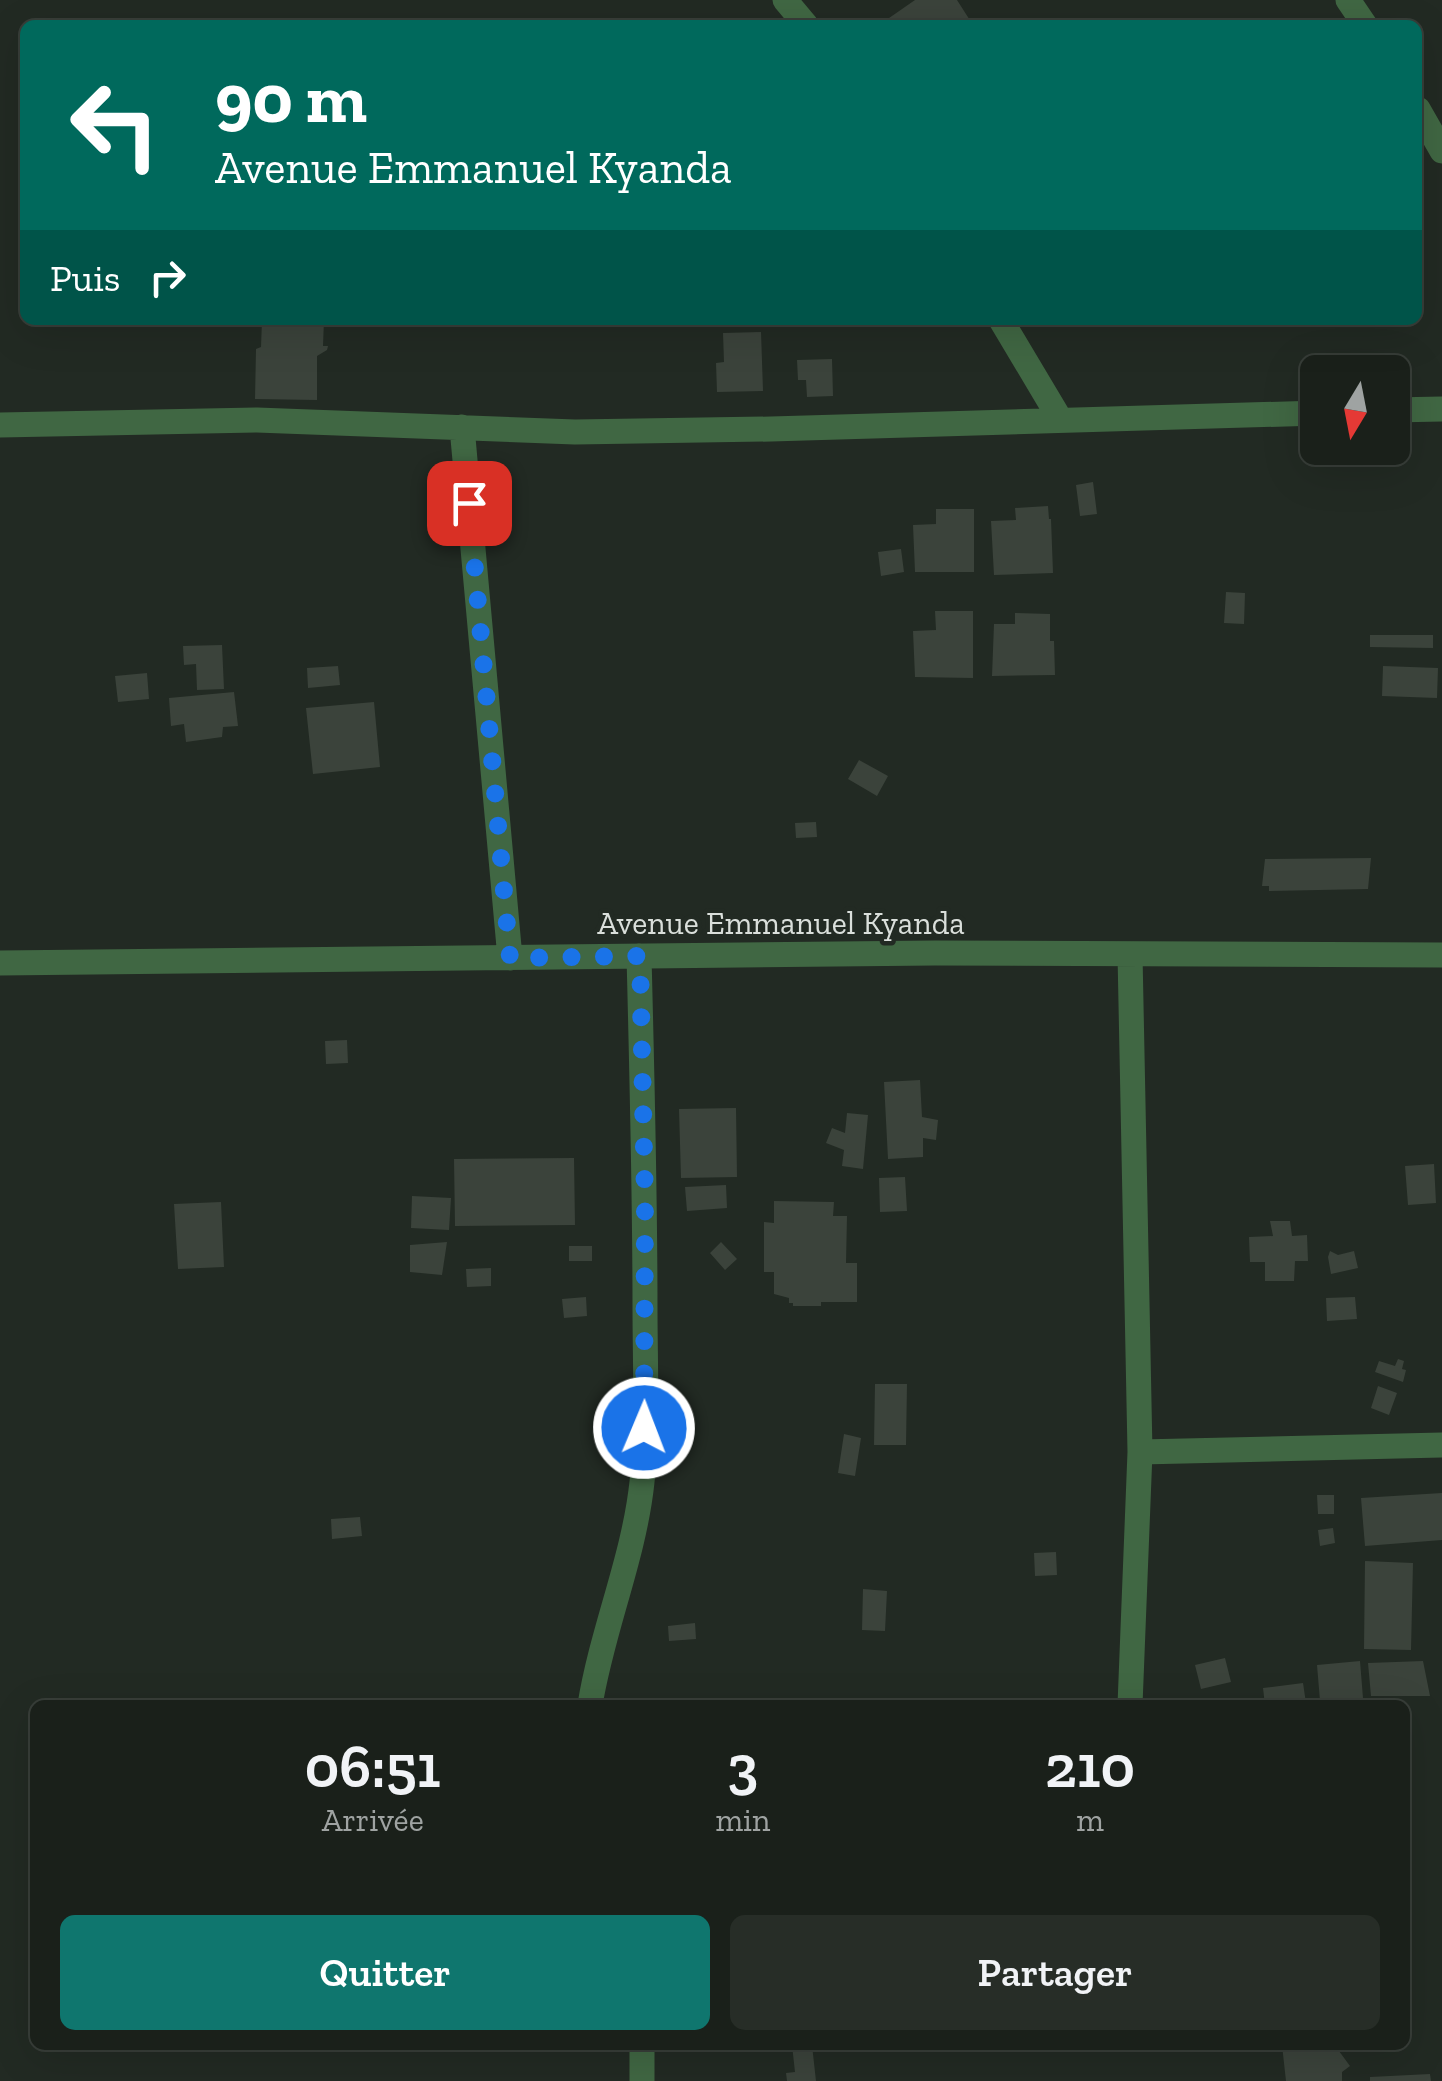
<!DOCTYPE html>
<html lang="fr">
<meta charset="utf-8">
<style>
body{margin:0;font-family:"Zilla Slab",serif;background:#272d27;color:#f1f3f6;height:100vh;display:flex;flex-direction:column;font-size:38px;white-space:nowrap}
*{box-sizing:border-box;margin:0}
p{font-size:32px;color:#9fa3a2}
.icon{flex:none;width:55px;height:55px;fill:none;stroke:currentColor;stroke-width:2;stroke-linecap:round;stroke-linejoin:round}
.map{position:relative;flex:1;overflow:hidden}
.panel{position:absolute;left:30px;top:1700px;width:1380px;height:350px;display:flex;flex-direction:column;background:#1a201a;border-radius:15px;box-shadow:0 10px 40px #0002,0 0 0 2px #383e39}
.panel>*{flex:none}
.guide{position:absolute;left:20px;top:20px;width:1402px;height:305px;border-radius:15px;box-shadow:0 10px 40px #0002,0 0 0 2px #383e39;background:#00695c;color:#fff;overflow:hidden}
.needle{width:65px;rotate:190deg}
.tools{position:absolute;left:1300px;top:355px;display:grid;gap:20px}
.tools a{display:grid;place-items:center;width:110px;height:110px;border-radius:15px;background:#1a201a;box-shadow:0 10px 40px #0002,0 0 0 2px #383e39;font-size:50px}
.pin{position:absolute;display:grid;place-items:center;width:85px;height:85px;color:#fff;margin:-42px;border-radius:20px;box-shadow:0 5px 15px #0006}
.me{position:absolute;width:110px;margin:-55px;rotate:1deg;stroke-linejoin:round;filter:drop-shadow(0 0 8px #0008)}
.turn{display:flex;align-items:center;gap:35px;height:210px;padding:0 30px;font-size:45px}
.turn .icon{width:130px;height:130px;stroke-width:2.5}
.turn b{display:block;font-size:70px;line-height:85px}
.then{display:flex;align-items:center;height:95px;padding:0 30px;background:#0003;gap:20px;font-size:38px}
.eta{display:flex;justify-content:space-evenly;align-items:center;height:170px;text-align:center}
.eta b{font-size:60px;font-weight:600;line-height:70px}
.cta{display:flex;gap:20px;margin-top:auto;padding:20px 30px}
.cta a{flex:1;height:115px;border-radius:15px;background:#0f766e;color:#fff;font-size:40px;font-weight:600;line-height:115px;text-align:center}
.cta a+a{background:#272d27;color:#f1f3f6}
.map>svg:first-child{display:block}
.building{fill:#3b433b}
.lines{fill:none;stroke-linecap:round;stroke-linejoin:round}
.minor{stroke:#406743;stroke-width:25}
.route{stroke:#1a73e8;stroke-width:18;stroke-dasharray:0 32.4}
.labels{text-anchor:middle;stroke-width:9;stroke-linejoin:round;paint-order:stroke}
.street-label{font-size:32px;fill:#dadfdb;stroke:#222a23}
</style>
<div class="map">
<svg width="1442" height="2081" viewBox="0 0 1442 2081">
<rect width="100%" height="100%" fill="#222a23"/>
<path class="building" d="M915,0H957L973,25H879Z
M262,320H324L323,346H328L327,350L317,356V400L255,399L256,349L261,347Z
M761,332L763,391L717,392L716,363L724,362L723,333Z
M832,359L833,396L807,397L806,380H798L797,360Z
M1093,482L1097,514L1080,516L1076,485Z
M1048,506L1049,519H1051L1053,573L994,575L991,521L1016,520L1015,508Z
M936,509H974V572H915L913,525L936,524Z
M901,549L904,572L881,576L878,552Z
M1226,592L1245,593L1244,624L1224,623Z
M935,611H973V678L915,677L913,631L936,630Z
M1015,613L1050,614V641H1054L1055,675L992,676L994,624H1015Z
M1370,635H1433V648L1370,647Z
M222,645L224,689L197,690L196,664L184,665L183,646Z
M338,666L340,685L308,688L307,668Z
M1383,666L1438,668L1437,698L1382,696Z
M147,673L149,699L118,702L115,676Z
M234,692L238,726L223,727L222,737L186,742L184,724L171,726L169,698Z
M374,702L380,767L313,774L306,708Z
M859,760L888,776L877,796L848,779Z
M816,822L817,837L796,838L795,823Z
M1371,858L1368,889L1269,891V886H1262L1265,859Z
M347,1040L348,1063L326,1064L325,1041Z
M920,1080L922,1117L938,1120L936,1140L923,1138V1157L888,1159L884,1082Z
M736,1108L737,1177L681,1178L679,1109Z
M847,1113L868,1115L863,1169L842,1166L844,1150L826,1143L832,1128L845,1133Z
M574,1158L575,1225L455,1226L454,1159Z
M1434,1164L1436,1203L1408,1205L1405,1166Z
M905,1177L907,1211L880,1212L879,1178Z
M726,1185L727,1208L687,1211L685,1187Z
M412,1196L451,1198L449,1230L411,1228Z
M774,1201L834,1202L833,1216H847L846,1263H857V1302H821V1306H793V1303H789V1298L774,1294V1272H764V1222L774,1223Z
M221,1202L224,1267L178,1269L174,1204Z
M1270,1221H1290L1292,1236L1307,1235L1308,1261H1295L1294,1281H1265V1262H1250L1249,1237L1273,1236Z
M447,1242L442,1275L410,1272V1245Z
M721,1242L737,1259L725,1270L710,1253Z
M569,1246H592V1261H569Z
M1330,1251L1338,1255L1354,1251L1358,1268L1331,1274L1328,1257Z
M491,1268V1286L467,1287L466,1269Z
M586,1297L587,1316L564,1318L562,1299Z
M1355,1297L1357,1319L1327,1321L1326,1298Z
M1398,1359L1404,1361L1402,1369L1406,1370L1403,1382L1375,1372L1379,1361L1395,1366Z
M875,1384H907L906,1445H874Z
M1378,1386L1397,1393L1389,1415L1371,1408Z
M844,1434L861,1438L855,1476L838,1473Z
M1442,1493V1540L1365,1546L1361,1498Z
M1317,1495H1334V1514H1318Z
M360,1517L362,1536L332,1539L331,1519Z
M1333,1528L1335,1543L1320,1546L1318,1530Z
M1056,1552L1057,1575L1035,1576L1034,1553Z
M1365,1561L1413,1563L1411,1650L1364,1649Z
M863,1589L887,1591L885,1631L862,1630Z
M695,1623L696,1639L669,1641L668,1626Z
M1225,1658L1231,1682L1201,1689L1195,1665Z
M1360,1661L1363,1698L1320,1701L1317,1665Z
M1423,1661L1430,1696H1371L1368,1663Z
M1303,1683L1306,1703L1265,1705L1263,1688Z
M792,2045H812L816,2081H787L786,2073L795,2072Z
M1282,2045H1339V2051L1350,2066L1342,2072V2081H1286Z
M1430,2074L1431,2081H1370V2077Z"/>
<g class="lines">
<path class="minor" d="M785,0L806,25
M1348,0L1365,25
M1418,109L1442,151
M1001,320L1060,419
M1392,410L1442,409
M0,425L257,420L575,432L771,429L1318,413
M462,427L510,958
M1130,954L1140,1452L1130,1705
M0,963L935,953L1442,955
M1140,1452L1442,1445
M590,1705C602,1630 634,1558 642,1482C648,1425 645,1365 645,1307C645,1190 642,1073 639,956
M642,2045V2081"/>
</g>
<g class="lines">
<path class="route" d="M469,503L510,958L640,956L645,1202L644,1428"/>
</g>
<g class="labels">
<g class="street-label">
<text x="781" y="934">Avenue Emmanuel Kyanda</text>
</g>
</g>
</svg>
<div class="tools">
<a><svg class="needle" viewBox="-14 -14 28 28"><path d="M0-13l5 13h-10z" fill="#e53935"/><path d="M0 13l5-13h-10z" fill="#9fa3a2"/></svg></a>
</div>
<div class="pin" style="left:469px;top:503px;background:#d93025"><svg class="icon" aria-label="arrive" viewBox="0 0 24 24"><path d="M6 21V4h12l-3 4 3 4H6"/></svg></div>
<svg class="me" style="left:644px;top:1428px" viewBox="-20 -20 40 40"><circle r="17" fill="#1a73e8" stroke="#fff" stroke-width="3"/><path d="M0-11L8 9 0 5-8 9z" fill="#fff"/></svg>
<div class="guide">
<div class="turn"><svg class="icon" aria-label="left" viewBox="0 0 24 24"><path d="M17 20v-9H6M10 6l-5 5 5 5"/></svg><div><b>90 m</b>Avenue Emmanuel Kyanda</div></div>
<div class="then">Puis<svg class="icon" aria-label="right" viewBox="0 0 24 24"><path d="M7 20v-9h11M14 6l5 5-5 5"/></svg></div>
</div>
<section class="panel">
<div class="eta">
<div><b>06:51</b><p>Arrivée</p></div>
<div><b>3</b><p>min</p></div>
<div><b>210</b><p>m</p></div>
</div>
<div class="cta"><a>Quitter</a><a>Partager</a></div>
</section>
</div>
